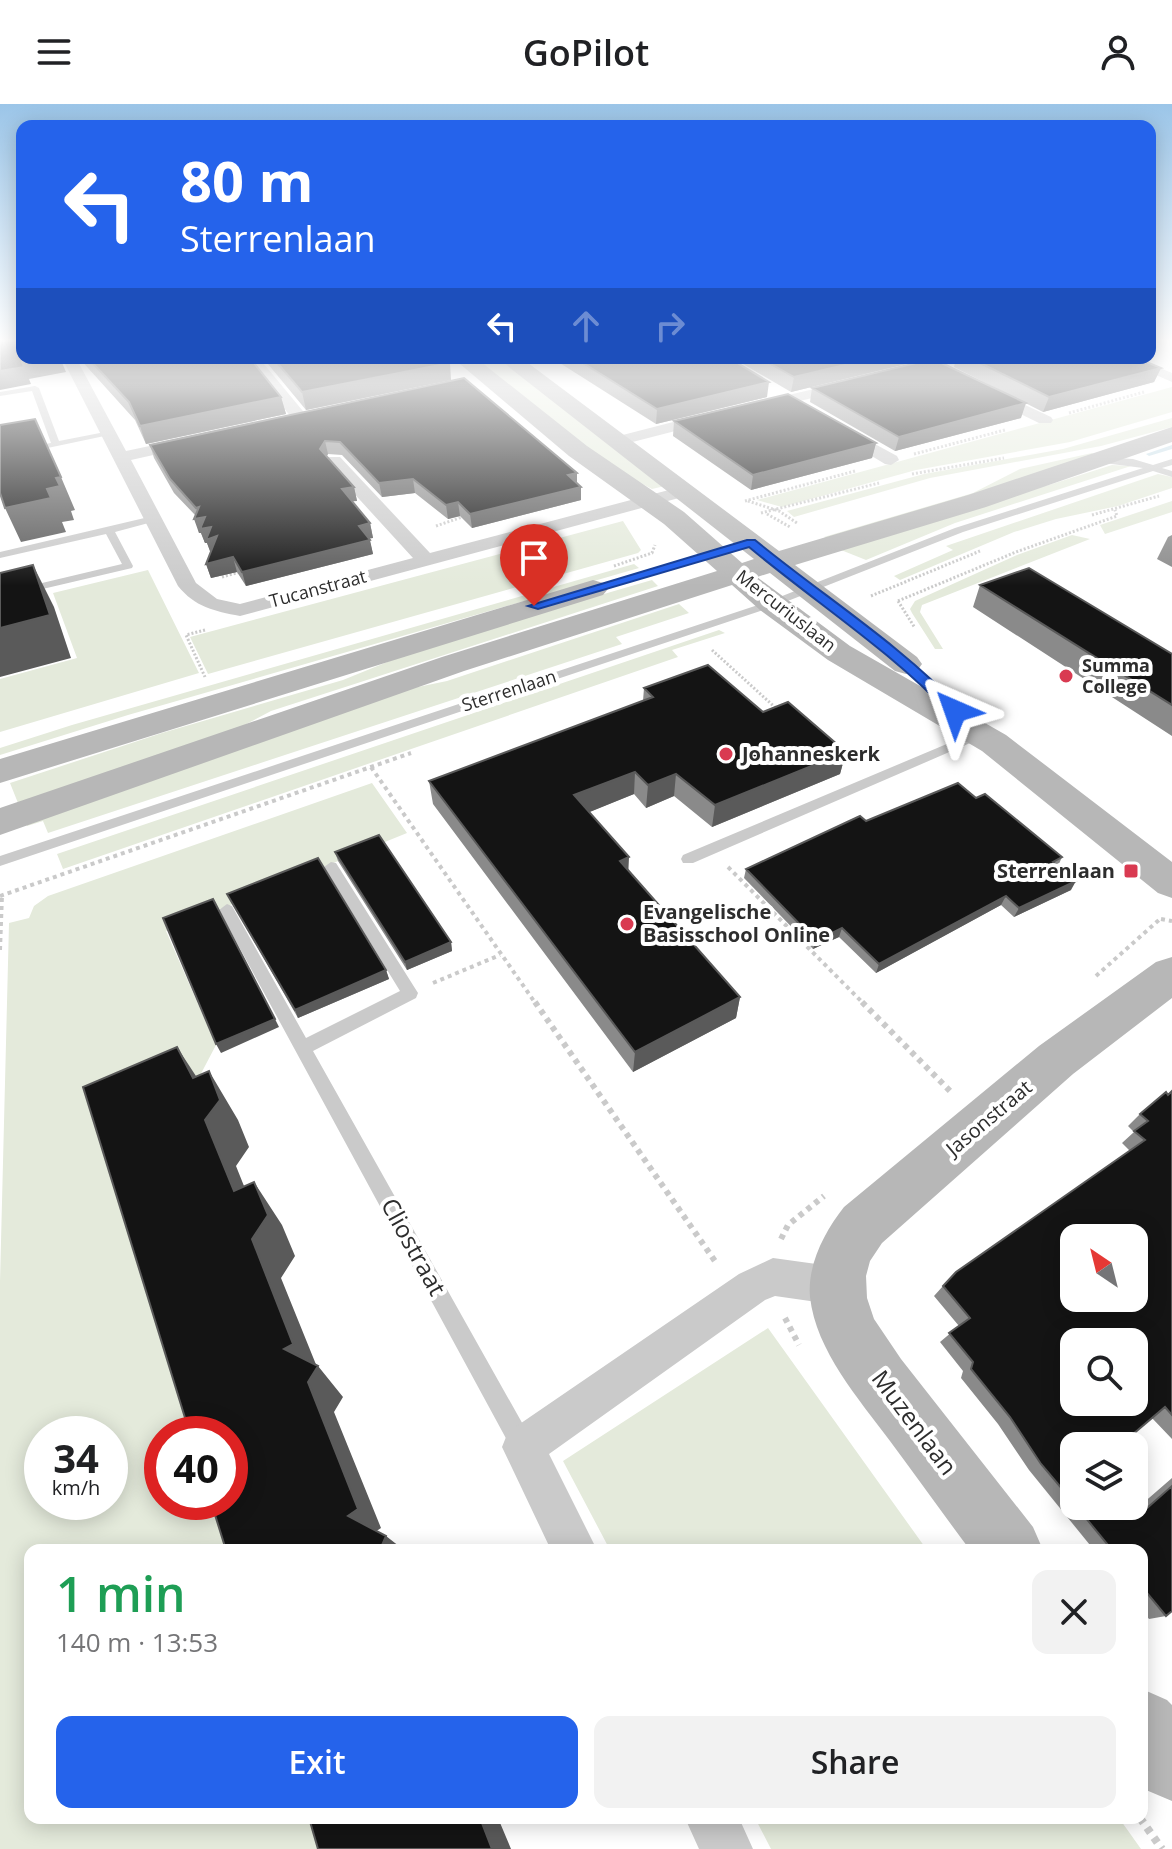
<!DOCTYPE html>
<meta charset="utf-8">
<style>
body{margin:0;font-family:"Open Sans",sans-serif;background:#f2f2f2;color:#202124;height:100vh;display:flex;flex-direction:column;font-size:30px;white-space:nowrap}
*{box-sizing:border-box;margin:0}
p{font-size:26px;color:#757577}
.icon{flex:none;width:44px;height:44px;fill:none;stroke:currentColor;stroke-width:2;stroke-linecap:round;stroke-linejoin:round}
.map{position:relative;flex:1;overflow:hidden}
.details{position:absolute;left:24px;top:1440px;width:1124px;height:280px;display:flex;flex-direction:column;background:#fff;border-radius:16px;box-shadow:0 4px 20px #0003}
.details>*{flex:none}
.top-card{position:absolute;left:16px;top:16px;width:1140px;height:244px;border-radius:16px;box-shadow:0 4px 20px #0003;background:#2563eb;color:#fff;overflow:hidden}
.needle{width:52px;rotate:325deg}
.tools{position:absolute;left:1060px;top:1120px;display:grid;gap:16px}
.tools a{display:grid;place-items:center;width:88px;height:88px;border-radius:16px;background:#fff;box-shadow:0 4px 20px #0003;font-size:40px}
.speed{position:absolute;left:24px;top:1312px;display:flex;gap:16px;font-size:40px;font-weight:700;text-align:center}
.speed>*{display:grid;place-content:center;width:104px;height:104px;border-radius:50%;background:#fff;box-shadow:0 4px 20px #0003;line-height:1}
.speed small{font-size:20px;font-weight:400}
.speed .limit{border:12px solid #d22;background:#fff;color:#111}
.pin{position:absolute;display:grid;place-items:center;width:68px;height:68px;color:#fff;margin:-82px -34px;border-radius:50% 50% 50% 0;rotate:-45deg;box-shadow:0 0 8px #0007}
.pin .icon{rotate:45deg}
.me{position:absolute;width:88px;margin:-44px;rotate:317deg;stroke-linejoin:round;filter:drop-shadow(0 0 6px #0008)}
.turn{display:flex;align-items:center;gap:28px;height:168px;padding:0 32px;font-size:36px}
.turn .icon{width:104px;height:104px;stroke-width:2.5}
.turn b{display:block;font-size:56px;line-height:68px}
.lanes{display:flex;align-items:center;height:76px;padding:0 32px;background:#0003;justify-content:center;gap:40px;direction:ltr}
.lanes .off{opacity:.35}
.round{display:grid;place-items:center;flex:none;width:84px;height:84px;border-radius:16px;background:#f2f2f2}
.overview{display:flex;align-items:center;justify-content:space-between;height:136px;padding:0 32px}
h1{font-size:48px;font-weight:600;line-height:60px;color:#1e9e55}
.button{display:flex;gap:16px;margin-top:auto;padding:16px 32px}
.button a{flex:1;height:92px;border-radius:16px;background:#2563eb;color:#fff;font-size:32px;font-weight:600;line-height:92px;text-align:center}
.button a+a{background:#f2f2f2;color:#202124}
header{display:flex;justify-content:space-between;align-items:center;height:104px;padding:0 32px;background:#fff;font-size:36px;font-weight:600}
.map>svg:first-child{display:block}
.green{fill:#e4eadb;fill-rule:evenodd}
.lines{fill:none;stroke-linecap:round;stroke-linejoin:round}
.stream{fill:#c8dee8;fill-rule:evenodd}
.path-far3{stroke:#cacaca;stroke-width:3;stroke-dasharray:2 2;stroke-linecap:butt}
.path-far2{stroke:#cacaca;stroke-width:4;stroke-dasharray:4 4;stroke-linecap:butt}
.path-far1{stroke:#cacaca;stroke-width:6;stroke-dasharray:5 5;stroke-linecap:butt}
.path{stroke:#cacaca;stroke-width:8;stroke-dasharray:6 6;stroke-linecap:butt}
.lane{fill:#cacaca;fill-rule:evenodd}
.street{fill:#cacaca;fill-rule:evenodd}
.secondary{fill:#b7b7b7;fill-rule:evenodd}
.wall{fill:#8a8a8a}
.shaded-wall{fill:#5a5a5a}
.building{fill:#141414;stroke:#5a5a5a;stroke-width:2;fill-rule:evenodd}
.route{fill:#2563eb;stroke:#184099;stroke-width:2}
.poi-dot{fill:#d93a51;stroke:#fff;stroke-width:3}
.labels{text-anchor:middle;stroke-width:8;stroke-linejoin:round;paint-order:stroke}
.far-street-label{font-size:18px;fill:#2d2d2d;stroke:#fff}
.far-poi-label{font-size:18px;font-weight:bold;fill:#2d2d2d;stroke:#fff;text-anchor:start}
.poi-label{font-size:20px;font-weight:bold;fill:#2d2d2d;stroke:#fff;text-anchor:start}
.street-label{font-size:20px;fill:#2d2d2d;stroke:#fff}
.near-street-label{font-size:24px;fill:#2d2d2d;stroke:#fff}
</style>
<header><svg class="icon" aria-label="menu" viewBox="0 0 24 24"><path d="M4 6h16M4 12h16M4 18h16"/></svg>GoPilot<svg class="icon" aria-label="person" viewBox="0 0 24 24"><circle cx="12" cy="8" r="4"/><path d="M4 21q1-7 8-7t8 7"/></svg></header>
<div class="map">
<svg width="1172" height="1745" viewBox="0 0 1172 1745">
<rect width="100%" height="100%" fill="#fff"/>
<path class="green" d="M468,254H502L669,381L652,385L597,356Z
M1172,283V308L1070,338L916,366L782,403L757,396Z
M1172,314V323L1101,342L930,374L794,413L787,407L924,370L1063,345Z
M1092,349L1096,352L830,437L824,433L973,389L1020,365Z
M1112,361L1131,362L955,419L866,456L841,446L1021,386L1049,381Z
M1158,370L1172,373V384L1118,402L1056,415L1014,428L900,476L894,472L953,446L946,442Z
M1172,397V408L1105,430L1100,421Z
M623,417L641,446L638,449L208,570L190,533Z
M1072,431L1090,435L922,501L920,508L943,545H935L912,509L910,505L915,497L1017,451Z
M634,460L639,464L128,611L0,651V644L72,621Z
M148,466L199,569L0,628V575L77,554L53,489Z
M652,476L658,482L271,607L231,628L20,704L10,679L162,629L343,576L429,541Z
M679,500L689,509L616,533L622,540L48,729L43,717L27,722L25,717L389,589L447,577Z
M719,526L725,529L672,546L678,553L63,765L57,750Z
M372,679L407,729L166,827L216,941L184,1002L206,1330H162V1398H229L245,1446H30V1714H336L347,1745H0V1178L9,819L29,814L34,802L48,792ZM42,1330H110V1398H42Z
M768,1224L927,1446H610L563,1357Z
M755,1714H1119L1141,1745H771Z"/>
<g class="lines">
<path class="stream" d="M1172,341V345L1149,352L1146,350Z"/>
<path class="path-far3" d="M1069,309L1144,288
M914,350L1005,326
M912,370L1004,354
M745,397L855,367
M748,397L779,407L797,419
M761,409L879,379
M767,410L790,423
M1092,411L1159,392
M436,422L465,412
M614,462L652,449L655,441
M222,473L244,467
M871,492L980,447
M898,497L1016,448L1117,412L1115,406
M898,497L915,524
M205,526L186,531L205,573
M712,546L778,606"/>
<path class="path-far2" d="M371,663L536,900
M728,763L864,900
M0,792L411,649
M1161,815L1172,817
M0,846L2,791
M1096,872L1160,815
M433,879L500,851"/>
<path class="path-far1" d="M535,898L717,1160
M862,898L952,989
M781,1135L788,1121L824,1092
M785,1214L799,1241"/>
<path class="path" d="M1140,1714L1162,1745"/>
<path class="lane" d="M35,282L39,284L59,337L110,327L114,330L0,354V348L51,339L32,287L0,292V288Z
M1099,353L1133,355L1153,361L1172,355V361L1162,364L1172,367V373L1153,367L963,428L775,502L0,762V752L767,498L955,424L1143,364L1096,358V354Z
M153,412L156,413V417L115,428L133,462L132,464L0,495V489L122,460L106,430L0,454V448Z
M980,626L986,630L984,633L693,759H683L681,755L683,751Z
M331,758L336,759L418,889L416,894L313,947L530,1333L533,1341L530,1349L522,1352L514,1349L219,806L227,800L232,802L306,934L400,887L324,763Z"/>
<path class="street" d="M62,254H76L126,347L192,333L200,338L198,341L131,356L196,479L217,495L240,500L413,454L328,361L326,357L328,353H340L430,449L684,382L693,387L690,391L240,512C214,507 195,503 178,482Z
M244,254H259L307,312V318H295Z
M945,254H970L903,272L896,268Z
M1117,254H1136L1172,269V278Z
M848,277L853,278V284L755,308L747,303L750,300Z
M989,284L1051,313L1053,316L1051,319H1039L984,292L981,289Z
M712,308L720,313L718,316L617,342L609,337L611,334Z
M838,320L897,352L899,356L891,361L885,360L832,328V322Z
M773,1154L838,1163L851,1169L857,1182L851,1195L838,1201L775,1192L765,1196L549,1350L597,1446H551L502,1343L508,1328L739,1170Z
M685,1714H739L753,1745H699Z"/>
<path class="secondary" d="M453,254H476L587,342L684,408L742,459L754,455L510,264L506,260L510,256H524L779,447L968,391L1172,323V338L986,403L795,461L917,553L922,560L917,567L906,570L895,567L770,469L757,473L850,542L1006,631L1172,758V794L1158,789L982,647L828,556L760,506L732,481L464,567L0,731V704L442,553L717,467L664,420L569,352Z
M593,476L603,479L608,485L603,491L0,679V655Z
M1172,853V894L1073,970L882,1139L870,1157L866,1172L867,1194L874,1215L901,1255L1033,1423L1043,1446H970C943,1410 917,1373 890,1337C859,1295 816,1247 810,1193C807,1161 825,1127 844,1103L1039,942L1156,858Z
M1142,1585L1167,1596L1172,1601V1697L1146,1686L1142,1681Z"/>
</g>
<path class="wall" d="M79,254H250L281,293L286,310L146,340L135,316Z
M263,254H444L451,276L306,306Z
M552,254H729L767,293L656,320Z
M733,254H931L791,288Z
M956,254H1137L1161,264L1154,278L1043,308L954,263Z
M464,274L577,369V379L581,396L472,424L460,412L448,415L415,389L382,393L342,351L328,350L327,352L354,383L357,397H352L370,419L373,434H369L373,450L246,482L237,468L211,474L206,460L211,449L207,439H205L201,429H199L196,412L174,389L154,354L150,341Z
M812,284L1021,314L895,347L810,298Z
M674,317L876,339L872,354L751,386L673,332Z
M1172,431V463L1157,455L1168,433Z
M980,481L1172,550V632L973,503Z
M644,584L763,608L846,648L840,670L712,723L674,692L646,704L634,690L589,708L628,766L740,893L736,914L633,968L433,700L429,677L643,597Z
M976,694L1062,753L1058,762L1071,786L1014,813L1001,801L876,869L839,833L813,845L744,774L746,765Z
M335,748L451,838L452,847L407,866L338,757Z
M227,790L386,866L389,875L298,914Z
M1172,987V1335L1152,1314L1074,1342V1402H1129L1134,1407L1172,1374V1507L1166,1512L1149,1515L1142,1506V1446H1094L1029,1366L998,1320L961,1274L963,1267L940,1238L959,1222L934,1192L943,1182L1130,1047L1122,1039L1134,1028L1128,1022L1140,1010Z"/>
<path class="shaded-wall" d="M42,254H60L66,268L29,275L31,280L0,286V267L22,258Z
M874,254H930L791,288L794,273Z
M450,259L451,276L306,306L302,288Z
M1161,264L1154,278L1043,308L1049,293Z
M769,278L767,293L656,320L657,305Z
M281,293L286,310L146,340L140,322Z
M1026,299L1021,314L895,347L899,333Z
M325,337L328,350L323,358L320,345Z
M876,339L872,354L751,386L753,371Z
M577,369V383L568,371Z
M61,373L75,406L71,407L74,416L62,418L66,428L21,438L5,404L56,374Z
M413,375L415,389L382,393L379,379Z
M354,383L357,397L344,398L342,385Z
M581,383V396L472,424L470,410Z
M458,398L460,412L448,415L446,401Z
M199,403L217,432L211,450L207,439H205L201,429H199L194,415L200,414L196,404Z
M370,419L373,434L362,436L359,422Z
M370,436L373,450L246,482L242,468Z
M233,453L237,468L211,474L206,460Z
M33,461L54,503L71,554L0,573V524Z
M846,648L840,670L712,723L715,701Z
M635,668L634,690L575,714L574,691Z
M676,670L674,692L646,704L648,681Z
M629,753L628,775L620,757Z
M1076,777L1071,786L1014,813L1019,804Z
M1006,792L1001,801L876,869L879,860Z
M842,824L839,833L813,845L816,837Z
M451,838L452,847L407,866L405,858Z
M386,866L389,875L298,914L295,906Z
M740,893L736,914L633,968L635,948Z
M275,915L279,923L221,949L216,940Z
M177,943L209,992V967L238,1016L249,1043L236,1062L260,1122L254,1078L282,1121L295,1152L281,1174L317,1263L318,1262L343,1293L334,1308L381,1424L372,1430L348,1412L284,1245L234,1087L205,1016L193,974Z
M386,1432L404,1446H380Z
M480,1714H498L511,1745H492Z"/>
<path class="building" d="M0,237H22V254H42L22,258L24,263L0,267Z
M88,254H250L281,293L140,322L129,298Z
M273,254H444L450,259L302,288Z
M575,254H729L769,278L657,305Z
M760,254H874L794,273Z
M970,254H1137L1161,264L1049,293Z
M933,255L1026,299L899,333L812,284Z
M464,274L577,369L568,371L581,383L470,410L458,398L446,401L413,375L379,379L340,338L325,337L320,345L354,383L342,385L370,419L359,422L370,436L242,468L233,453L206,460L217,432L206,436L211,423L200,425L205,413L194,415L199,403L196,404L170,375L150,341Z
M788,290L876,339L753,371L674,317Z
M35,315L61,373L56,374L60,382L47,385L51,394L5,404L0,389V321Z
M33,461L50,511L0,524V469Z
M1029,464L1172,550V601L980,481Z
M708,561L763,608L788,598L846,648L715,701L676,670L648,681L635,668L574,691L629,753L620,757L740,893L635,948L429,677L653,593L644,584Z
M958,679L976,694L985,690L1062,753L1053,758L1076,777L1019,804L1006,792L879,860L842,824L816,837L746,765L860,712L866,717Z
M379,731L451,838L405,858L335,748Z
M318,754L386,866L295,906L227,790Z
M213,795L275,915L216,940L163,814Z
M177,943L193,974L209,967L220,996L205,1016L234,1087L254,1078L268,1111L252,1135L293,1240L284,1245L318,1262L308,1278L358,1405L348,1412L386,1432L380,1446H226L211,1398H230V1330H190L83,983Z
M1172,987V1311L1165,1303L1119,1342H1074V1399L1041,1360L1010,1313L971,1265L973,1258L949,1229L970,1214L943,1182L956,1168L1145,1036L1134,1027L1148,1017L1140,1010L1166,988L1168,991ZM1074,1134H1134V1194H1074ZM1074,1238H1134V1298H1074Z
M1172,1382V1507L1166,1512L1142,1483V1446H1112L1076,1402H1129L1138,1412Z
M309,1714H480L492,1745H318Z"/>
<linearGradient id="sky" x2="0" y2="1"><stop stop-color="#9bc5e8"/><stop offset="0.49" stop-color="#fff"/><stop offset="1" stop-color="#fff" stop-opacity="0"/></linearGradient>
<rect width="1172" height="482" fill="url(#sky)"/>
<path class="route" d="M747,436H755C823,492 900,540 960,604V610H950C891,547 816,499 749,443L538,505L528,502Z"/>
<g class="poi-dot">
<circle cx="1066" cy="572" r="8"/>
<circle cx="726" cy="650" r="8"/>
<rect x="1123" y="759" width="16" height="16" rx="4"/>
<circle cx="627" cy="820" r="8"/>
</g>
<g class="labels">
<g class="far-street-label">
<text transform="translate(318 485) rotate(-15)" y="6">Tucanstraat</text>
<text transform="translate(786 507) rotate(38)" y="6">Mercuriuslaan</text>
<text transform="translate(509 587) rotate(-18)" y="6">Sterrenlaan</text>
</g>
<g class="far-poi-label">
<text x="1082" y="568">Summa<tspan x="1082" dy="21">College</tspan></text>
</g>
<g class="poi-label">
<text x="742" y="657">Johanneskerk</text>
<text x="1115" y="774" text-anchor="end">Sterrenlaan</text>
<text x="643" y="815">Evangelische<tspan x="643" dy="23">Basisschool Online</tspan></text>
</g>
<g class="street-label">
<text transform="translate(989 1014) rotate(-40)" y="7">Jasonstraat</text>
</g>
<g class="near-street-label">
<text transform="translate(413 1143) rotate(61)" y="8">Cliostraat</text>
<text transform="translate(914 1319) rotate(53)" y="8">Muzenlaan</text>
</g>
</g>
</svg>
<div class="tools">
<a><svg class="needle" viewBox="-14 -14 28 28"><path d="M0-13l5 13h-10z" fill="#e53935"/><path d="M0 13l5-13h-10z" fill="#757577"/></svg></a>
<a><svg class="icon" aria-label="search" viewBox="0 0 24 24"><circle cx="10" cy="10" r="6"/><path d="M15 15l6 6"/></svg></a>
<a><svg class="icon" aria-label="layers" viewBox="0 0 24 24"><path d="M12 4l9 5-9 5-9-5zM3 14l9 5 9-5"/></svg></a>
</div>
<div class="speed"><div>34<small>km/h</small></div><div class="limit">40</div></div>
<div class="pin" style="left:534px;top:502px;background:#d93025"><svg class="icon" aria-label="arrive" viewBox="0 0 24 24"><path d="M6 21V4h12l-3 4 3 4H6"/></svg></div>
<svg class="me" style="left:955px;top:607px" viewBox="-20 -20 40 40"><path d="M0-17L14 15 0 8-14 15z" fill="#2563eb" stroke="#fff" stroke-width="4"/></svg>
<div class="top-card">
<div class="turn"><svg class="icon" aria-label="left" viewBox="0 0 24 24"><path d="M17 20v-9H6M10 6l-5 5 5 5"/></svg><div><b>80 m</b>Sterrenlaan</div></div>
<div class="lanes"><svg class="icon" aria-label="left" viewBox="0 0 24 24"><path d="M17 20v-9H6M10 6l-5 5 5 5"/></svg><svg class="icon off" aria-label="ahead" viewBox="0 0 24 24"><path d="M12 20V5M6 11l6-6 6 6"/></svg><svg class="icon off" aria-label="right" viewBox="0 0 24 24"><path d="M7 20v-9h11M14 6l5 5-5 5"/></svg></div>
</div>
<section class="details">
<div class="overview"><div><h1>1 min</h1><p>140 m · 13:53</p></div><a class="round"><svg class="icon" aria-label="close" viewBox="0 0 24 24"><path d="M6 6l12 12M18 6L6 18"/></svg></a></div>
<div class="button"><a>Exit</a><a>Share</a></div>
</section>
</div>
